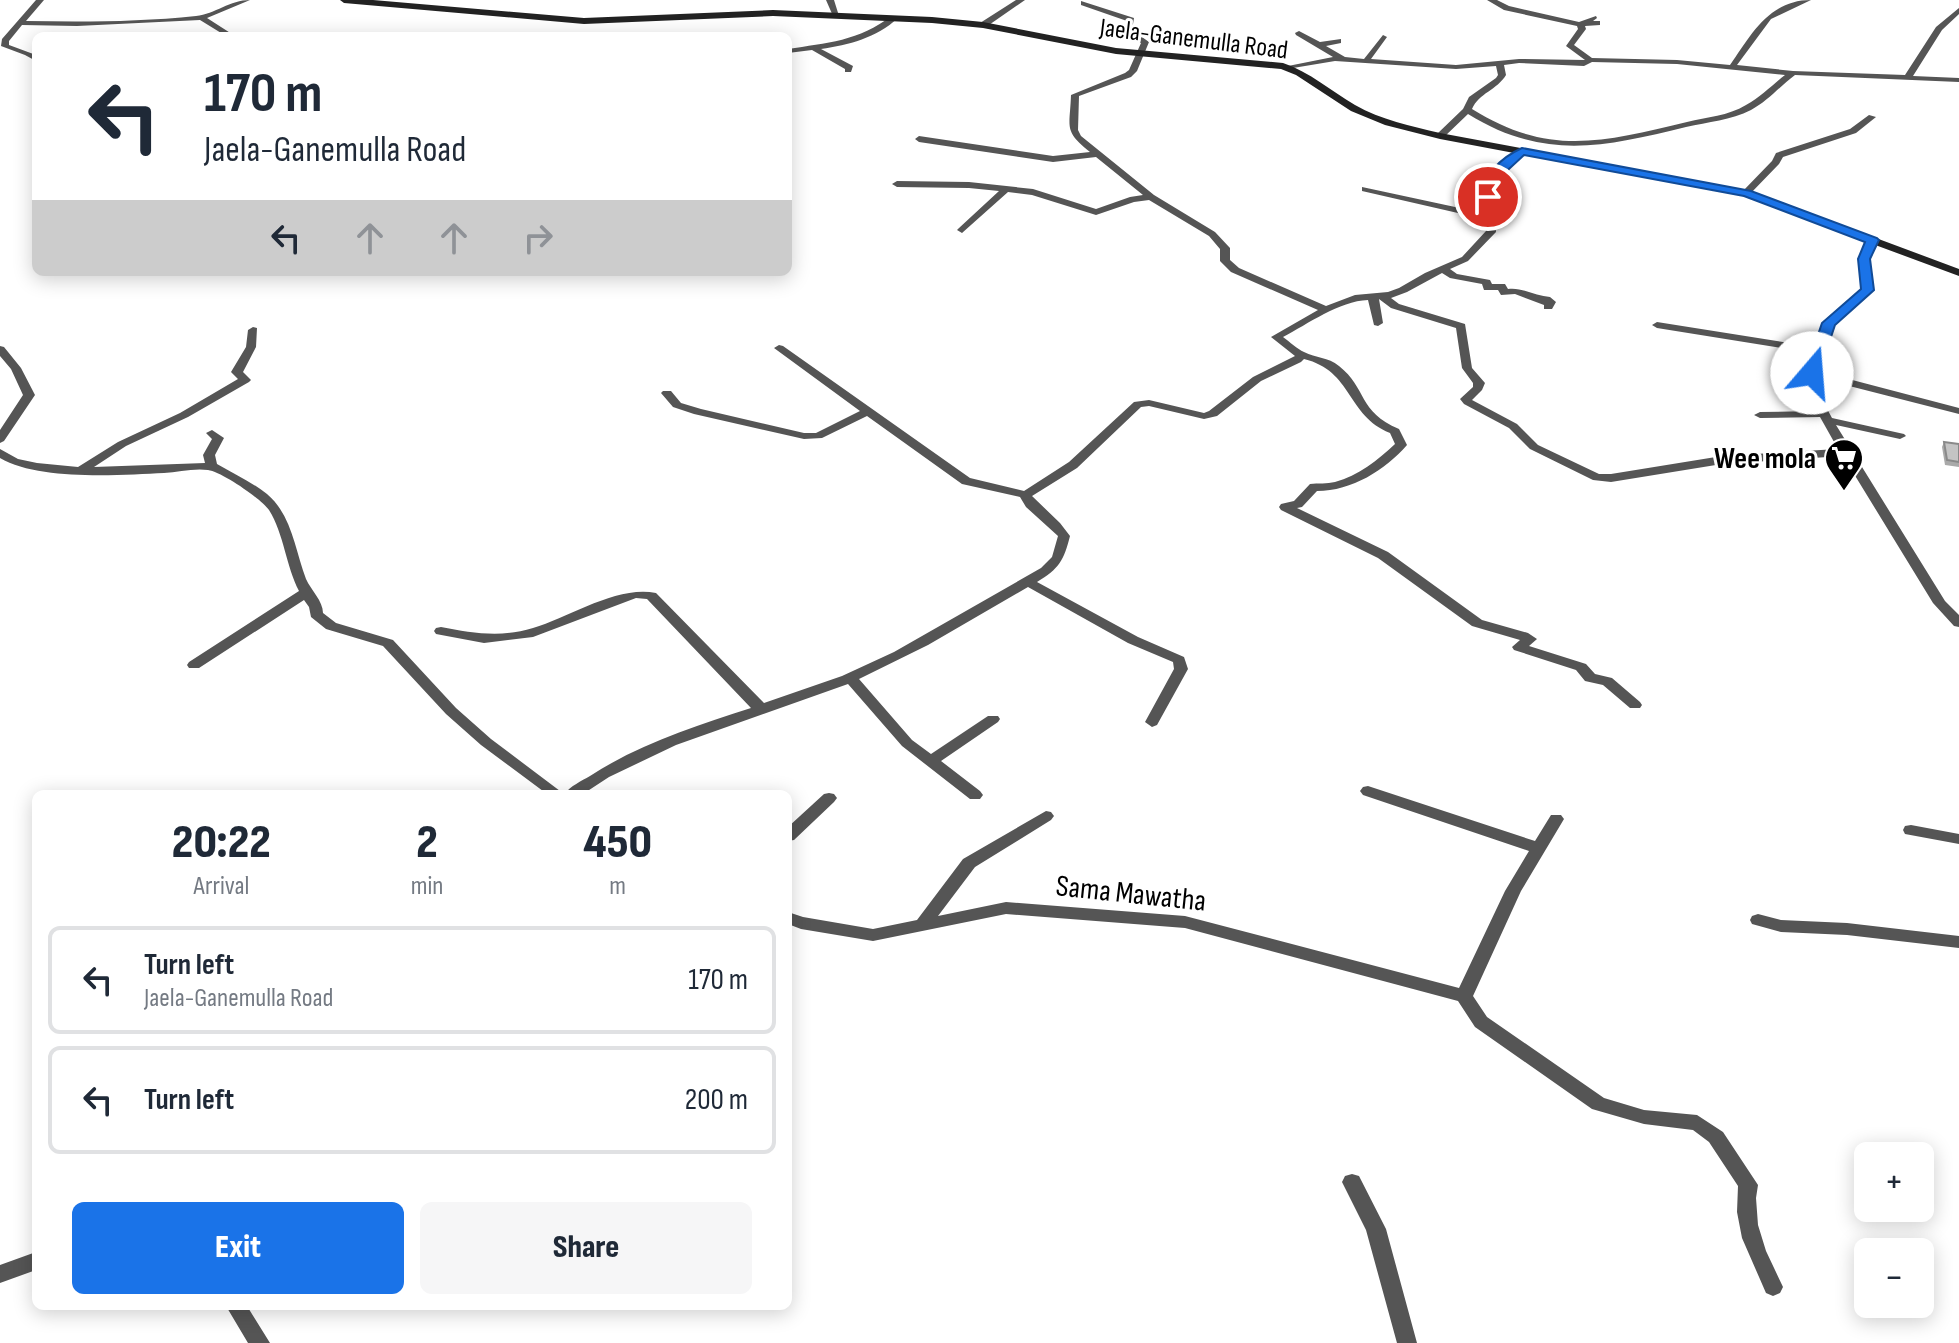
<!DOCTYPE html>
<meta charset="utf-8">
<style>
body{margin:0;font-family:"Sofia Sans Condensed",sans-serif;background:#f6f6f7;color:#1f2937;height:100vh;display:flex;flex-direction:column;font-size:30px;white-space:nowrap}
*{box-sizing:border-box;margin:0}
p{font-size:26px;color:#747a83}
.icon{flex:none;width:44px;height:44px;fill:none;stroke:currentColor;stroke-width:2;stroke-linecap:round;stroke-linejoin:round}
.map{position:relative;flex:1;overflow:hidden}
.sheet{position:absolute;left:32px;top:790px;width:760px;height:520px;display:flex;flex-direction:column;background:#fff;border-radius:12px;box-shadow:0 4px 20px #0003}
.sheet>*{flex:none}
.banner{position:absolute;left:32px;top:32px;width:760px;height:244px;border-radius:12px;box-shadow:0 4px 20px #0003;background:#fff;color:#1f2937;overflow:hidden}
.tools{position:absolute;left:1854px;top:1142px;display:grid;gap:16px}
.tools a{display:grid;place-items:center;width:80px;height:80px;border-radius:12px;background:#fff;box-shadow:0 4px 20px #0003;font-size:40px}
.pin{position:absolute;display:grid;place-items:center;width:68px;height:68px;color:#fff;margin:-34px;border:4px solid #fff;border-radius:50%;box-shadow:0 2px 8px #0007}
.me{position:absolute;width:88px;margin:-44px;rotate:18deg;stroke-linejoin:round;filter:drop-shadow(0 0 6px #0008)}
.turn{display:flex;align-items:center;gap:28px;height:168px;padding:0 40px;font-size:36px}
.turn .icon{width:104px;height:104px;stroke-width:2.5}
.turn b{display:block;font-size:56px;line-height:68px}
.lanes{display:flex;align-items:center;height:76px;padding:0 40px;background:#0003;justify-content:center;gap:40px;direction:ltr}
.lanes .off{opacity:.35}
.eta{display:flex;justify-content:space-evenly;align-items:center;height:136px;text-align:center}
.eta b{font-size:48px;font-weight:800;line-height:56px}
.cta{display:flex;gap:16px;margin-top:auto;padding:16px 40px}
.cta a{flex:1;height:92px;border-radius:12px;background:#1a73e8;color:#fff;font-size:32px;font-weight:800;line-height:92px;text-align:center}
.cta a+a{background:#f6f6f7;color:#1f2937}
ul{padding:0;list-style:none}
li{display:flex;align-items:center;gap:24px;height:108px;margin:0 16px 12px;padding:0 24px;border:4px solid #e0e1e3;border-radius:12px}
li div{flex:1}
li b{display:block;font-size:30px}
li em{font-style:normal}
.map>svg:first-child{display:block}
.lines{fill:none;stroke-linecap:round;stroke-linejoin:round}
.minor{fill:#555;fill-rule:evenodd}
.secondary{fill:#222;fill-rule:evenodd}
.wall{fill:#a9a9a9}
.building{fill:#c4c4c4;stroke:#898989;stroke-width:2}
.route{fill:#1a73e8;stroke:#114b97;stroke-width:2}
.labels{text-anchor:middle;stroke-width:6;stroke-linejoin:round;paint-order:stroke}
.far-street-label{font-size:26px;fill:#000;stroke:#fff}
.poi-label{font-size:30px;font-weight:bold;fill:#000;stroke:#fff;text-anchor:end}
.street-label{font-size:30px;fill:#000;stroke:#fff}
</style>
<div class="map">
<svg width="1959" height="1343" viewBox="0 0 1959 1343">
<rect width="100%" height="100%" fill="#fff"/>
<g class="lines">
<path class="minor" d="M36,0H44L26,21C82,22 140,22 196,16C215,14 230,0 250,0L207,18L235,36H226L200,20L77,26L22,25L9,41V45L36,55V61L25,55L1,46L2,39Z
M826,0H834L839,16H833Z
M1016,0H1025L986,27H980V23Z
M1487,0H1497L1509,6L1579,22L1596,16L1597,18L1593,21H1600V25L1585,26L1586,29L1574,45L1592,58L1677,60L1730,65C1751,35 1769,0 1811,0L1771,19L1737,65L1793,71L1905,75L1936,27L1959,8V14L1942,30L1913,76L1959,78V82L1795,75C1780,86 1768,101 1751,110C1731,120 1708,122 1686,127C1604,147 1544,161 1468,114L1443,138H1437V134L1463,109L1469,97L1496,78L1498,75L1496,66L1456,69L1335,61L1287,69L1283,67L1333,57L1296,35L1295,33L1299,31L1320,42L1341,39V43L1326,46L1345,57L1364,59L1383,35L1387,37L1371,59L1456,65L1519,59L1585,60L1566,46L1578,29L1577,26L1504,10ZM1592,62L1677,64L1785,75C1772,85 1761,97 1746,105C1728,116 1707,117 1687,122C1603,142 1549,157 1472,109C1479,93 1497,90 1506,75L1504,65L1519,63L1584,66Z
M1081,1L1134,18L1132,30L1149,42L1137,71L1131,77L1079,96L1078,130L1081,136L1154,195L1215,232L1230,248V260L1239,268L1326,306L1355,295L1388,292L1399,288L1425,273L1462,257L1486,231L1484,219L1362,191V187L1483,213C1481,179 1496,170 1519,149H1525V153C1489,186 1492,185 1496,232L1468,261L1450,269L1457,274L1490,280L1492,284H1505L1508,289C1522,287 1536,296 1550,297L1556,302L1552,309H1544V305L1515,294L1501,295L1498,290H1484L1482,284L1450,278L1442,273L1407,292L1391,298L1399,304L1465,324L1472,368L1485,383L1482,390L1472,400L1517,424L1538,445L1599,474H1611L1722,456L1838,449L1820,417L1760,418L1754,415L1760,412L1816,411C1805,389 1806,376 1813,353L1657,328L1652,325L1657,322L1815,347L1825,321L1863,289L1859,259L1870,238H1876L1878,240L1869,259L1873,290L1834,324L1818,371L1959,408V414L1818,378L1825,405L1832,418L1904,434L1906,436L1900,439L1836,425L1945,601L1959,615V627L1954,626L1933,603L1843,456L1722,464L1611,482L1593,480L1530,449L1509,428L1464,404L1460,399L1473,387V383L1462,368L1456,328L1391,308L1379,299L1383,323L1378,326L1374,325L1368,300C1339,301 1308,324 1283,337C1290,342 1297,349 1304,352C1316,358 1328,357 1339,366C1367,388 1358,412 1399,429L1407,445C1385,470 1352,491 1317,491L1302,507L1297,508L1388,552L1482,620L1528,633L1537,639L1529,646L1586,664L1595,674L1612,678L1640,702L1642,705L1640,708H1630L1603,685L1585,681L1576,670L1514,650L1512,647L1520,640L1472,626L1378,558L1281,510L1279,507L1281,504L1294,501L1310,484C1318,483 1327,484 1335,482C1358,476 1378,460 1395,444L1390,433C1346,415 1353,371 1304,359L1301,362L1261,381L1217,416L1204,419L1149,406L1141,407L1077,468L1032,496L1060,523L1070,536C1064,560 1059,569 1037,582L1138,637L1184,657L1188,669L1157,725L1152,727L1145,722L1174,669L1173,662L1128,643L1028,587L928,645L859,679L912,740L931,754L988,716H998L1000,719L998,722L941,761L980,791L983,795L980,799H970L902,746L848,684L676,745L609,777L583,794H547L481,745L446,714L383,646L326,629L311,617L309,607L304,600L199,668H189L187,665L189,662L299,591C286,566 284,534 269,510C260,498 222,472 208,470C194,468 178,472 164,473C120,475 39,481 0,458V449L18,459L37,463L78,467L118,442L180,413L238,379L231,372L246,347L248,330L253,327L257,328L256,347L243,372L251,380L249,382L188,417L126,446L94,467L205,463L203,455L212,439L206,433L212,430L224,438L215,455L217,464C234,474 252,482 267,494C292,515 295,550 306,579C311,590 323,601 323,613L336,623L393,640L456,708L491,739L564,794C571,786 581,781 590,776C639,744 696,726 751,708L647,599L636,598L533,637L484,643L436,634L434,631L436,628L441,627C472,633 501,638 533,628C570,617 617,585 656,593L764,703L842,676L894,652L1041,568L1052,557L1058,536L1026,507L1020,497L962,484L867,416L822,438L804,439L694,414L673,407L661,393L663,391H671L681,403L701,409L804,433H816L860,411L774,348L779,345L783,346L970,478L1024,491L1069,462L1134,402L1149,400L1204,413L1209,411L1253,377L1295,356L1271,337L1318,310L1231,272L1220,261V249L1209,236L1149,200L1134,202L1096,215L1032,195L1008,192L962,233L957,230L959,228L999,191L969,188L897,187L892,184L897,181L969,182L1033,189L1096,209L1130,197L1143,195L1096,157L1053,162L919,142L915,139L919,136L1053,156L1090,152C1063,130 1070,128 1071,95L1125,73L1129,70L1141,43L1124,31L1127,21L1081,5Z
M891,16L898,18C876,38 849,45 821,49L853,66L851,72H845V69L812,50L788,53V49C826,43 860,41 891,16Z
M1869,115L1876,117L1856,133L1783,157L1779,164L1749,195L1741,193L1772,161L1776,153L1850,129Z
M0,346L4,347L21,368L35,395L4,441L0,443V430L23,395L11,369L0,356Z
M1368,786L1535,841L1551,815H1561L1564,819L1521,891L1473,996L1487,1017L1604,1098L1644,1110L1697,1115L1723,1132L1758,1185L1756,1198L1758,1225L1766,1251L1783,1287L1780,1293L1773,1296L1766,1293L1742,1238L1737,1212L1738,1186L1709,1142L1693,1130L1644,1124L1592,1109L1475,1027L1458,1001L1185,928L1006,914L873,941L801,929L788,924V912L803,917L873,929L917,920L963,859L1046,811L1051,812L1054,816L1051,820L975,867L938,916L1006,902L1185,916L1459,988L1505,891L1529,851L1363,795L1360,791L1363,787Z
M829,793L834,794L837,798L834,802L794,840L788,841V827L824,794Z
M1911,825L1959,834V844L1905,834L1903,830L1905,826Z
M1758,914L1781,920L1847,923L1959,936V948L1847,935L1781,932L1752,924L1750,920L1752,916Z
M1352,1174L1359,1176L1386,1229L1417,1343H1397L1366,1230L1342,1182L1345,1176Z
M36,1252V1270L0,1283V1265Z
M226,1306H247L270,1343H248Z"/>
<path class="secondary" d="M340,0H373L584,18L773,10L932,17L983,22L1116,48L1283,63C1310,72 1331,91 1355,105C1381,120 1411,126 1440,133L1750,191L1959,269V276L1743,196L1440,139L1385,125L1351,111L1296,75L1281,69L1116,54L983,28L932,23L773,16L584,24L344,3Z"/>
</g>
<path class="wall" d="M1944,442L1959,444V467L1945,465L1942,447Z"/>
<path class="building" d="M1944,442L1959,444V462L1947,460Z"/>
<path class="route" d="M1522,148L1751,191L1877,238L1879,240L1870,259L1874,290L1835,325L1819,373L1817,376H1807L1805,373L1822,323L1861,289L1858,259L1865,242L1744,196L1524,155L1497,180L1492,200H1484C1480,176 1502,157 1522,148Z"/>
<defs>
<g id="supermarket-pin" transform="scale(2)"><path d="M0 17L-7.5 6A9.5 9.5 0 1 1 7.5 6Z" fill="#000" stroke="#fff"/><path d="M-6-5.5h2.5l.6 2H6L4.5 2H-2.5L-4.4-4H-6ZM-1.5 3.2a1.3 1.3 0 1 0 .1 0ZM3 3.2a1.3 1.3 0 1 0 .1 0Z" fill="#fff"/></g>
</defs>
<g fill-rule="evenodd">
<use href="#supermarket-pin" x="1844" y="458"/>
</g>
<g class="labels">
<g class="far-street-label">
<text transform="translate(1194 38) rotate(7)" y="9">Jaela-Ganemulla Road</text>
</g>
<g class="poi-label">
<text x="1816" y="468">Wee mola</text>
</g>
<g class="street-label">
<text transform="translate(1131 893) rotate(6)" y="10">Sama Mawatha</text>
</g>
</g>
</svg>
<div class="tools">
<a>+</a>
<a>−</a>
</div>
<div class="pin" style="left:1488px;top:197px;background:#d93025"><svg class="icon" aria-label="arrive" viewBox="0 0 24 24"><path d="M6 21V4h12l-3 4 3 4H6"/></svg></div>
<svg class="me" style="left:1812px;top:373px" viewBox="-20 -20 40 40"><circle r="19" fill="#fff"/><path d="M0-13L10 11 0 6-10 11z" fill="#1a73e8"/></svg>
<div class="banner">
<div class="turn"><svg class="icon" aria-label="left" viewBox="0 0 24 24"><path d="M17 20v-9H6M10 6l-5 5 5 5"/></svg><div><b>170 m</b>Jaela-Ganemulla Road</div></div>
<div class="lanes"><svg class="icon" aria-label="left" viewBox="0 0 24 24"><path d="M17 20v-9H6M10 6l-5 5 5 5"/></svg><svg class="icon off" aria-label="ahead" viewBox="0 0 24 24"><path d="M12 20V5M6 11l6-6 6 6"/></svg><svg class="icon off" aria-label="ahead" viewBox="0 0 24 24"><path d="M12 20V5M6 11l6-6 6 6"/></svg><svg class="icon off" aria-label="right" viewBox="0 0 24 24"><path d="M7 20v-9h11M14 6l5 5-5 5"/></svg></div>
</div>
<section class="sheet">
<div class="eta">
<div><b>20:22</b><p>Arrival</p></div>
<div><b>2</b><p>min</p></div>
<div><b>450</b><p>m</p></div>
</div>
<ul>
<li><svg class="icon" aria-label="left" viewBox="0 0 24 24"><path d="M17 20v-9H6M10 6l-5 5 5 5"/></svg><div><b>Turn left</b><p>Jaela-Ganemulla Road</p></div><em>170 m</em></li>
<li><svg class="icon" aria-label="left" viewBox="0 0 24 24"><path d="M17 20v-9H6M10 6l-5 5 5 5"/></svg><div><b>Turn left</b></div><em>200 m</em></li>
</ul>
<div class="cta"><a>Exit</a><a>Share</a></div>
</section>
</div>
